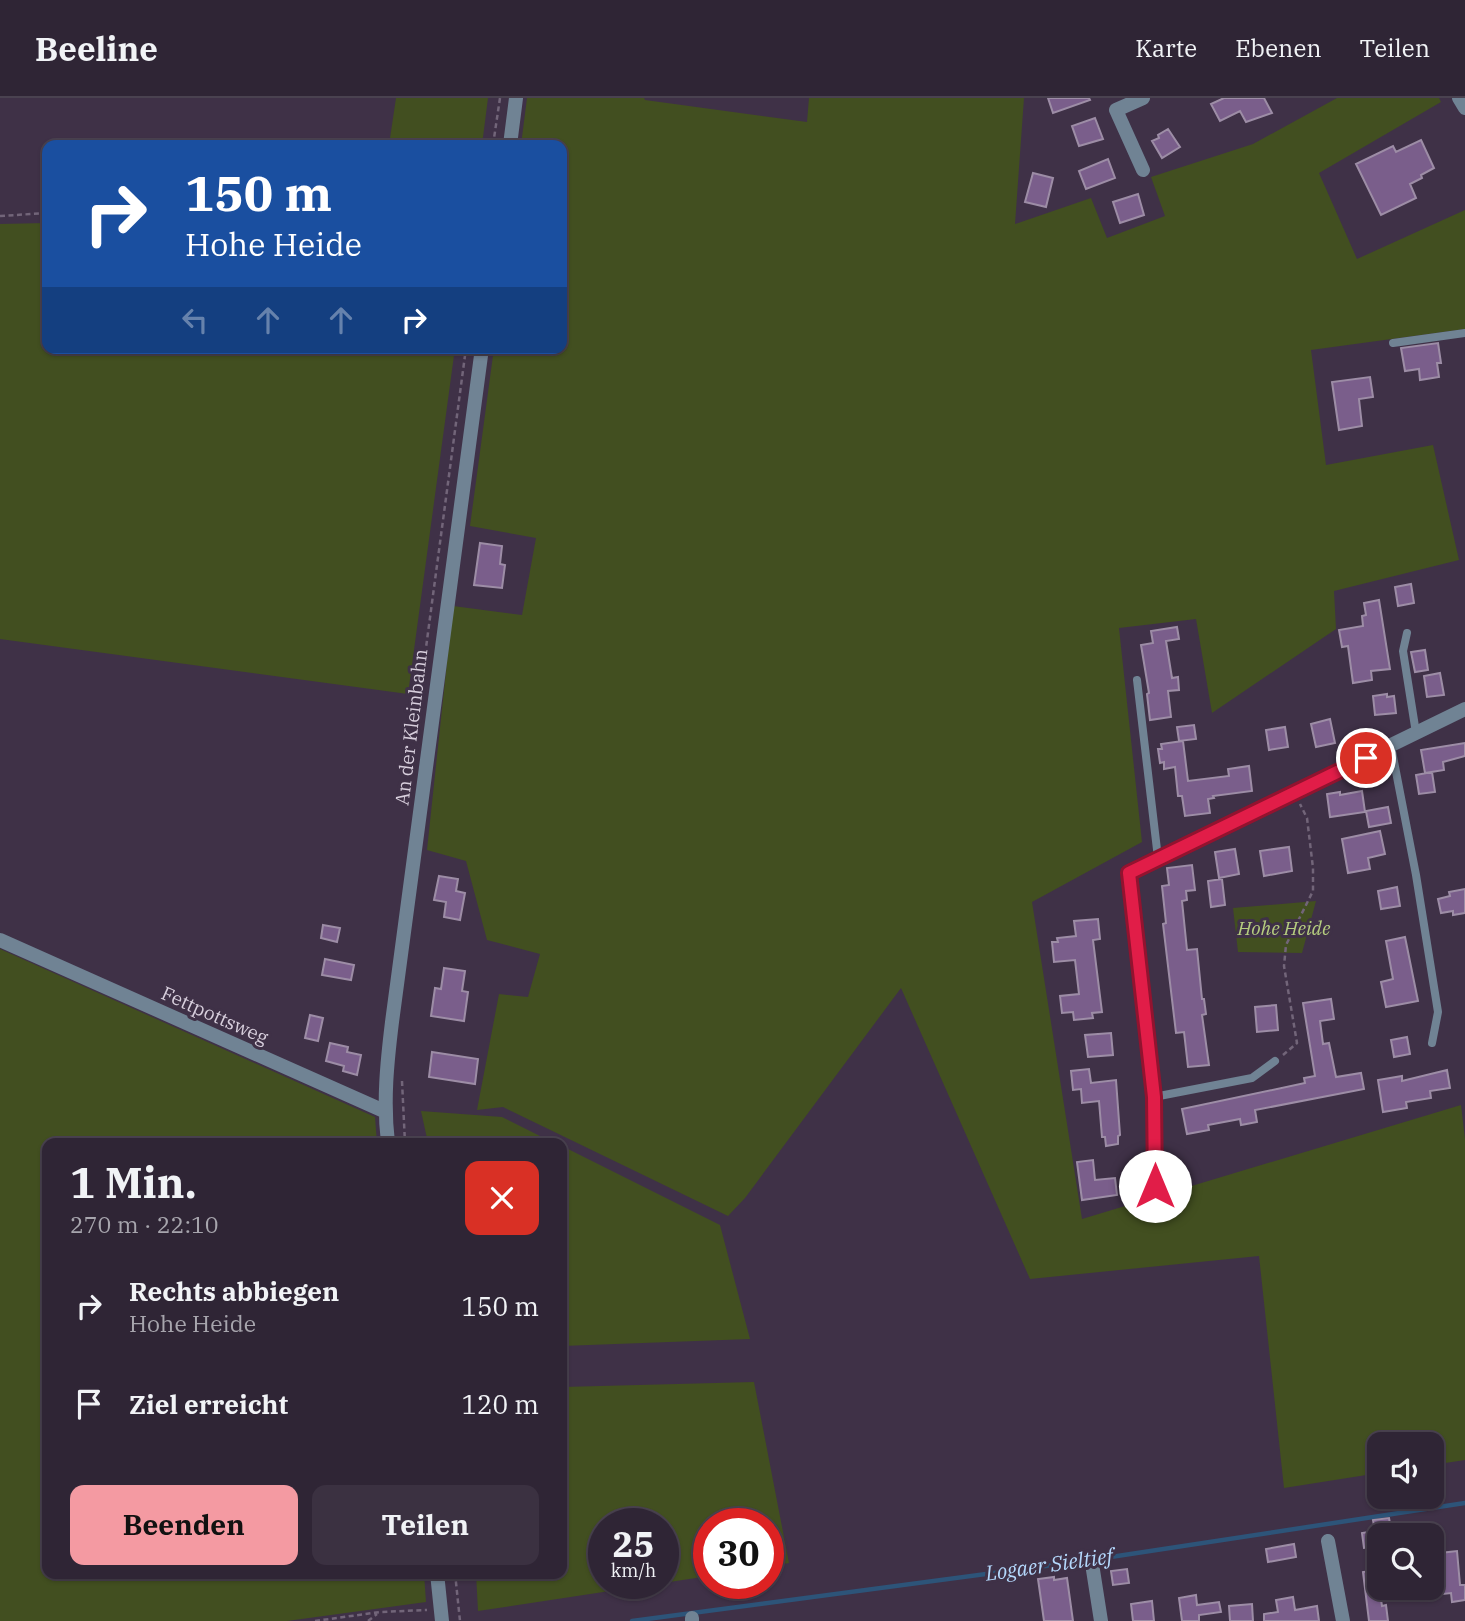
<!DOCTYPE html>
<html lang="de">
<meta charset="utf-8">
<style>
body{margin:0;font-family:"IBM Plex Serif",serif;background:#3b3141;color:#f1f3f6;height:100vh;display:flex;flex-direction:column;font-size:26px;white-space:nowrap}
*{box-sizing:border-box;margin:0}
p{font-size:23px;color:#a7a5ad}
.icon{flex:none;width:38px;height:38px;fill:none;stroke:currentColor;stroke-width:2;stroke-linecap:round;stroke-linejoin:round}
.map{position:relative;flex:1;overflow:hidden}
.side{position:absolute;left:42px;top:1040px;width:525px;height:441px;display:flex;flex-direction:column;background:#2f2535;border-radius:14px;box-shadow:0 2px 5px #0004,0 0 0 2px #4a4250}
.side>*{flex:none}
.banner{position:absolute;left:42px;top:42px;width:525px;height:214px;border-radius:14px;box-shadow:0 2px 5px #0004,0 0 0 2px #4a4250;background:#1a4fa0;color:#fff;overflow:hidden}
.controls{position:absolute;left:1367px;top:1334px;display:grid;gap:14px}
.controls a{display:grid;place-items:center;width:77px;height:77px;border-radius:14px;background:#2f2535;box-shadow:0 2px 5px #0004,0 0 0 2px #4a4250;font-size:35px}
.speed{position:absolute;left:588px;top:1410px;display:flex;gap:14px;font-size:35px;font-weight:700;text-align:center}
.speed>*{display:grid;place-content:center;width:91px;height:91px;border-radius:50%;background:#2f2535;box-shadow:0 2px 5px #0004,0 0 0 2px #4a4250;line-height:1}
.speed small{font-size:18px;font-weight:400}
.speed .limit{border:10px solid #d22;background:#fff;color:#111}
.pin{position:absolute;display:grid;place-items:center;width:60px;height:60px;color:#fff;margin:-30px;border:4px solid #fff;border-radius:50%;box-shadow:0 2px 7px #0007}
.me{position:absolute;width:77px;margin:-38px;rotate:0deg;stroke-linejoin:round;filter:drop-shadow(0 0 5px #0008)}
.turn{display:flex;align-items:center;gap:24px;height:147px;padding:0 28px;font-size:32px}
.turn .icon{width:91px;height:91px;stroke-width:2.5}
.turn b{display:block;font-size:49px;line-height:60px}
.lanes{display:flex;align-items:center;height:66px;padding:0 28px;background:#0003;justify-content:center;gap:35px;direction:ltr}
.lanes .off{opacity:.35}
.round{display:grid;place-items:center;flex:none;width:74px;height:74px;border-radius:14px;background:#3b3141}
.head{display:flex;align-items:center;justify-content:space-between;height:119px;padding:0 28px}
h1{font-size:42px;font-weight:800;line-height:52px}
.action{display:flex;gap:14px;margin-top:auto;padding:14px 28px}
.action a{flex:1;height:80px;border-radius:14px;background:#f49aa2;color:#111;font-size:28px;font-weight:800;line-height:80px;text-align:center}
.action a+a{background:#3b3141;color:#f1f3f6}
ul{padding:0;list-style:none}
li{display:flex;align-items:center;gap:21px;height:98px;padding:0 28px}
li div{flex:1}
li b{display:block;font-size:26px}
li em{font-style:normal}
header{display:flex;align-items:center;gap:42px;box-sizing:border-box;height:98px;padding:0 35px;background:#2f2535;border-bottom:2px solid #4a4250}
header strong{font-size:33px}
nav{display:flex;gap:38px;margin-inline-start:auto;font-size:24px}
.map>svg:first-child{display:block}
.green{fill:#424f20}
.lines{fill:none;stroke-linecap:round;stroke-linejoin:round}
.stream{stroke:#2d5479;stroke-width:4.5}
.building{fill:#7a5e8b;stroke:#9d8da6;stroke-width:2}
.path{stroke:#726579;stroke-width:2.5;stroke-dasharray:5 3.5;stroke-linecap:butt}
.service{stroke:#708394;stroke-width:8}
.minor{stroke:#708394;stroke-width:14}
.tertiary{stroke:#708394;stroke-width:14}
.route-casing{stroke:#92132f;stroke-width:18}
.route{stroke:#e11d48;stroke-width:12}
.labels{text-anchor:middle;stroke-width:6;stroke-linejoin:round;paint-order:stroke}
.street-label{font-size:19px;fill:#d8cfdd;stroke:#3f3147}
.park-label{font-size:19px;font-style:italic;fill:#b5cd7f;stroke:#3f3147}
.water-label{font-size:21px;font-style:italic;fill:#b4d8fc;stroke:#3f3147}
</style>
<header>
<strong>Beeline</strong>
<nav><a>Karte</a><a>Ebenen</a><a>Teilen</a></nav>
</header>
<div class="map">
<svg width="1465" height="1523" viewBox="0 0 1465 1523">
<rect width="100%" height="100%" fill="#3f3147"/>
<path class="green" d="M396,0H488L482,47H389Z
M527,0H644L645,2L807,24L809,0H1024L1015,126L1091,100L1107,140L1165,118L1151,79L1253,46L1337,0H1439L1441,4L1319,75L1357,161L1465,112V231L1311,252L1326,367L1433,347L1459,462L1334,493L1336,531L1212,615L1196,521L1119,530L1142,744L1032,804L1082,1121L1461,1007L1465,1041V1362L1432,1367V1346H1379V1375L1284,1390L1259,1158L1030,1181L901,890L745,1100L728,1118L503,1009L477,1012L499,896L528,899L540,856L487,842L466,763L427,752L453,508L522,517L536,440L470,428L494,250H562V47H521Z
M47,125V250H455L408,596L0,541V126Z
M1316,803L1302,855L1238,854L1233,810Z
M0,851L375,1019L377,1045H47V1475H424L426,1504L287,1523H0Z
M421,1013L502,1019L554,1045H428Z
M562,1048L720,1127L750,1241L562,1248Z
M754,1284L789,1465L768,1469V1426H709V1478L663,1485V1426H604V1486H656L478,1513L476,1475H562V1289Z"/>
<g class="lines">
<path class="stream" d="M632,1523L1091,1462L1465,1405"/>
</g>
<path class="building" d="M1048,0H1089L1090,2L1053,15Z
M1224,0H1264L1272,15L1246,24L1240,13L1220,23L1211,6Z
M1095,20L1103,41L1079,48L1072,28Z
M1168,31L1180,49L1162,60L1152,43L1159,40L1158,37Z
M1421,42L1434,70L1421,77L1422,80L1410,86L1416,100L1381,117L1356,66L1393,48L1396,54Z
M1108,61L1115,80L1086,91L1079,73Z
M1033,75L1053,80L1046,109L1025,104Z
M1138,96L1144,117L1120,125L1113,104Z
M1438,245L1441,265H1437L1439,279L1420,282L1419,271L1405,273L1401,250Z
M1370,279L1373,299L1359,301L1362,328L1339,332L1332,284Z
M480,445L502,448L500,466L505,467L502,490L474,487Z
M1411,486L1414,505L1398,508L1395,489Z
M1379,502L1390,571L1371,573L1372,582L1353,585L1348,548L1342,549L1339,532L1363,528L1362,518L1366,517L1364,505Z
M1177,529L1179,541L1166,543L1172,580L1178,579L1179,592L1168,593L1171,619L1150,622L1147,596L1149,595L1141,547L1153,545L1151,533Z
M1425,552L1428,572L1415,574L1411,554Z
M1440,575L1444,597L1427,599L1424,578Z
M1387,596V599L1394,598L1396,615L1375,617L1373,598Z
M1330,621L1335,645L1316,649L1311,626Z
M1194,627L1196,641L1179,643L1177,629Z
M1285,629L1288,649L1269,652L1266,632Z
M1183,643L1188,683L1229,678L1228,671L1249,668L1252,693L1213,698L1214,700L1208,701L1210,715L1185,718L1182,698H1178L1175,669L1164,671V664L1160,665L1158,651H1162L1161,646Z
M1465,645V658L1443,664L1444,672L1425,675L1421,652Z
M1432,674L1435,694L1419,696L1416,677Z
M1362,693L1365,714L1330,719L1327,696L1340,694V697Z
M1388,709L1391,725L1369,729L1366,713Z
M1380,733L1385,756L1368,760L1370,771L1348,775L1342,741Z
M1289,749L1292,773L1264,778L1260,753Z
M1235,751L1239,776L1219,780L1215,754Z
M1192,767L1195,792L1186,793L1187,802L1182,803L1187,852L1197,851L1202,901H1204L1206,916L1202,917L1209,967L1188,969L1184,934L1176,935L1163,826L1166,825L1162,788L1169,787L1167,770Z
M439,778L458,781L456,793L465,795L460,822L444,819L446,804L434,802Z
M1222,781L1225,807L1211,809L1208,783Z
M1397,789L1400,808L1381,811L1378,793Z
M1465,791V815L1453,817V813L1441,815L1438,801L1450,798L1449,794Z
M1098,821L1100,841L1093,842L1102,914L1092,915L1093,920L1074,922L1073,914L1062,915L1060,898L1079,896L1075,862L1054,864L1052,844H1058L1057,840L1076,838L1074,823Z
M323,827L340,830L337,844L321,840Z
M1405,839L1418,903L1386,909L1381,884L1393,881L1386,843Z
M325,861L354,867L351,882L322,877Z
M444,870L465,873L462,893L468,894L464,923L431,918L435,890L441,891Z
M1331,901L1334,921L1320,923L1323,946L1329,945L1336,979L1361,975L1364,991L1255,1012L1257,1024L1241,1027L1240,1021L1208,1027L1209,1032L1187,1036L1182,1011L1305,985L1304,980L1315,978L1303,905Z
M1276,907L1278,932L1257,934L1255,909Z
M310,917L323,920L318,943L305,940Z
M1111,935L1113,957L1088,959L1085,937Z
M1407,939L1410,956L1394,959L1391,942Z
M330,945L348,949L347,954L361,957L357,977L343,973L344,968L326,963Z
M432,954L478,961L475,986L429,979Z
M1089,971L1091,985L1116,982L1120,1037L1118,1038V1046L1106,1048L1105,1039H1102L1099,1003L1082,1005L1081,991L1073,992L1071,973Z
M1447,972L1450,990L1430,993L1431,1000L1406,1004L1407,1010L1383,1014L1378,982L1402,978V983Z
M1093,1062L1095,1082L1115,1080L1117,1097L1082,1102L1077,1064Z
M1389,1420L1392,1437H1379V1448L1364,1450L1362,1435L1375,1433L1373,1422Z
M1294,1446L1296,1459L1268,1464L1266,1451Z
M1457,1453L1460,1487H1465V1502L1452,1504L1451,1495L1434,1497L1432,1473L1442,1472L1440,1455Z
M1127,1471L1129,1485L1113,1487L1111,1473Z
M1379,1472V1489L1382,1508L1386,1507L1388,1523H1369L1363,1474Z
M1054,1479V1482L1067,1480L1073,1523H1044L1038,1481Z
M1196,1497L1197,1507L1219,1504L1221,1514L1199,1517V1523H1182L1179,1500Z
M1293,1499L1295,1512L1317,1508L1319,1523H1264V1516L1278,1514L1276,1502Z
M1152,1503L1154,1523H1133L1131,1506Z
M1252,1506L1253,1523H1230L1229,1508Z"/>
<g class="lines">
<path class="path" d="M493,47L500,0
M0,118L47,115
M415,632L466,250
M1283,957L1297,945L1284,868L1286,847L1313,793V770L1307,720L1300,706
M402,983L405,1045
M455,1475L460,1523
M315,1523L380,1514L427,1512
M368,1523L377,1516"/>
<path class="service" d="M1393,245L1465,235
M1407,535L1403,553L1416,635
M1137,582L1158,760
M1391,648L1416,777L1438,914L1432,945
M1154,999L1252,980L1275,963"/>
<path class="minor" d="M510,47L516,0
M1143,72L1116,12L1143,0
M0,842L384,1013
M388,1045C383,1004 387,965 392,924L482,250
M1155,1088L1154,999L1129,775L1465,611
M1328,1443L1343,1523
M1093,1472L1101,1523
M437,1475L442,1523
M692,1520V1523"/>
<path class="tertiary" d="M1459,0L1465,10"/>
</g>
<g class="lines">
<g class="route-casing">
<path id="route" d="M1155,1088L1154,999L1129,775L1366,660"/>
</g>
<use href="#route" class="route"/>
</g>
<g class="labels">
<g class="street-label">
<text transform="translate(411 629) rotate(-83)" y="7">An der Kleinbahn</text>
<text transform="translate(215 917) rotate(24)" y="7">Fettpottsweg</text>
</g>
<g class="park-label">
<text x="1284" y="837">Hohe Heide</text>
</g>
<g class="water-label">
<text transform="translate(1049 1467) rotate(-8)" y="7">Logaer Sieltief</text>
</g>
</g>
</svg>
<div class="controls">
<a><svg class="icon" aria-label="sound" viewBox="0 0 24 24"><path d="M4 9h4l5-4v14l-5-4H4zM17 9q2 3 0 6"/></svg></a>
<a><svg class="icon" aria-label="search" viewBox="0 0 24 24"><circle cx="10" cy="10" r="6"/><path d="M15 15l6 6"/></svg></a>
</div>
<div class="speed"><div>25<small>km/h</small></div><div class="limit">30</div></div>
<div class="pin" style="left:1366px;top:660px;background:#d93025"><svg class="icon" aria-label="arrive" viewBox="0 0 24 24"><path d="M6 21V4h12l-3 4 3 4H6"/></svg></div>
<svg class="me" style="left:1155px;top:1088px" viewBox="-20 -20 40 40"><circle r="19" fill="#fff"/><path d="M0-13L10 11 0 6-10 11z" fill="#e11d48"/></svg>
<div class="banner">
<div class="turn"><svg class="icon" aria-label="right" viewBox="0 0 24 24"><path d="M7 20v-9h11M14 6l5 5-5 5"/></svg><div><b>150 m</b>Hohe Heide</div></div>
<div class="lanes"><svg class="icon off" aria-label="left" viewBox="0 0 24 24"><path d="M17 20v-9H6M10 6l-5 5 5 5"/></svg><svg class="icon off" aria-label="ahead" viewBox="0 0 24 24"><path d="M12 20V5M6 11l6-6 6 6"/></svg><svg class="icon off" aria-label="ahead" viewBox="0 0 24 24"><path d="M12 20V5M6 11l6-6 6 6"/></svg><svg class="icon" aria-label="right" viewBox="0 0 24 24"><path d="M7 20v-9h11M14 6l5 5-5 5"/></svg></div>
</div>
<section class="side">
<div class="head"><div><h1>1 Min.</h1><p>270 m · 22:10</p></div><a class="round" style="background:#d93025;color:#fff"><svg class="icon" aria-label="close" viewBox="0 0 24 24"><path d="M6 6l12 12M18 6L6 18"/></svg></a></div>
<ul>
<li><svg class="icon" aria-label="right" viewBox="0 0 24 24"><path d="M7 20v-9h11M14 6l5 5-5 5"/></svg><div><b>Rechts abbiegen</b><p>Hohe Heide</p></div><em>150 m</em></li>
<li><svg class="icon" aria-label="arrive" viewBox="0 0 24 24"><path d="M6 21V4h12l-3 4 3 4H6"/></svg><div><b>Ziel erreicht</b></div><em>120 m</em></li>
</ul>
<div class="action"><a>Beenden</a><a>Teilen</a></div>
</section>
</div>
